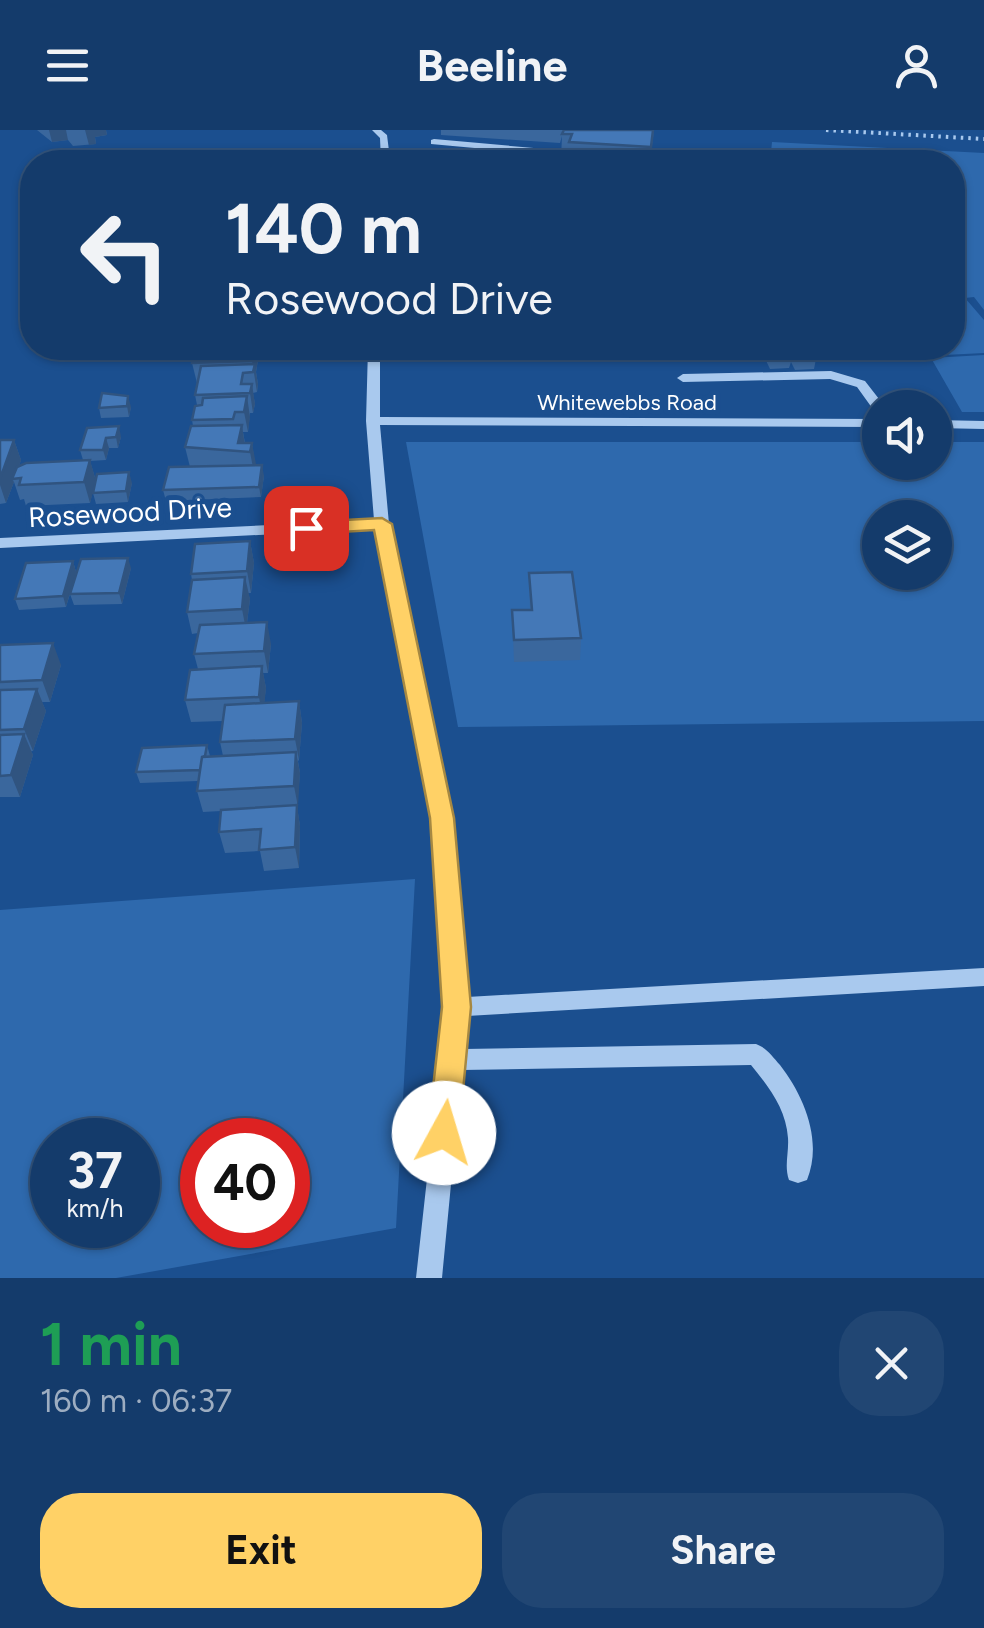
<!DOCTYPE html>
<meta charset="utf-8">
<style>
body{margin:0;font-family:Figtree,sans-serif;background:#214673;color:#f1f3f6;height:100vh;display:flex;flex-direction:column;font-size:38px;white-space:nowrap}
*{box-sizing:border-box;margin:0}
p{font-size:32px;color:#9dadc1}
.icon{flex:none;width:55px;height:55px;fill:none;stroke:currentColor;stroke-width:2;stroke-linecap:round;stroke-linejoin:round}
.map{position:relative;height:1148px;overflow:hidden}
.side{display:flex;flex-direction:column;background:#143b6b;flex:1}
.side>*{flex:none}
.guide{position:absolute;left:20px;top:20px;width:945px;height:210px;border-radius:40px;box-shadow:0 2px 8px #0004,0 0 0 2px #33557e;background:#143b6b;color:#f1f3f6;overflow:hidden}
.fabs{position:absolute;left:862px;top:260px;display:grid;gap:20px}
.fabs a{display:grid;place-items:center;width:90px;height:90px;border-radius:50%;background:#143b6b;box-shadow:0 2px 8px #0004,0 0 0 2px #33557e;font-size:50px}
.speed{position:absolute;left:30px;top:988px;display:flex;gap:20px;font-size:50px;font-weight:700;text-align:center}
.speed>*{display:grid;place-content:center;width:130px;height:130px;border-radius:50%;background:#143b6b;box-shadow:0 2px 8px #0004,0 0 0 2px #33557e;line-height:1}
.speed small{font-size:25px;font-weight:400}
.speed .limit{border:15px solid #d22;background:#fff;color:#111}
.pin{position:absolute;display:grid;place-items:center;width:85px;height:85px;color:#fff;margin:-42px;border-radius:20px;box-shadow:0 5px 15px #0006}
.me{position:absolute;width:110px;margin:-55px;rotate:6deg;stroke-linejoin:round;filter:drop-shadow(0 0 8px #0008)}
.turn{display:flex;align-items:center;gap:35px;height:210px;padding:0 40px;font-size:45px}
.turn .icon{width:130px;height:130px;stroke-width:2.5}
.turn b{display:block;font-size:70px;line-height:85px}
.round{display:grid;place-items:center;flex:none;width:105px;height:105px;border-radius:40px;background:#214673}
.headline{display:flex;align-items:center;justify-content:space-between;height:170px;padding:0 40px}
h1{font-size:60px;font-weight:700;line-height:75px;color:#1e9e55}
.cta{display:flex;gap:20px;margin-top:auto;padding:20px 40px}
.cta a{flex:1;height:115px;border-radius:40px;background:#ffd166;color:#111;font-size:40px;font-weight:700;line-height:115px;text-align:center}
.cta a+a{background:#214673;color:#f1f3f6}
header{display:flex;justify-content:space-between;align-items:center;height:130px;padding:0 40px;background:#143b6b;font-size:45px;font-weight:700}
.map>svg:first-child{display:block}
.green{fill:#2e69ad;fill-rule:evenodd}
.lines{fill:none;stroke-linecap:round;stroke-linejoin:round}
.path{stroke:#a9c9ee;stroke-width:4;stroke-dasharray:2.5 5;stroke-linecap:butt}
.minor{fill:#a9c9ee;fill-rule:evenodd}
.wall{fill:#3a679d}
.shaded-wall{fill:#305480}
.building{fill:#4478b7;stroke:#305480;stroke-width:2.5}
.route{fill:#ffd166;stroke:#a68842;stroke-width:2.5}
.labels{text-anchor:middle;stroke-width:10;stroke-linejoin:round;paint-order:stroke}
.far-street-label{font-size:22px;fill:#fff;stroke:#1b4f8f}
.street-label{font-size:28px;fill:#fff;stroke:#1b4f8f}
</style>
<header><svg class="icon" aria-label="menu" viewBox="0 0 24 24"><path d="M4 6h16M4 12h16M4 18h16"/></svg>Beeline<svg class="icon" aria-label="person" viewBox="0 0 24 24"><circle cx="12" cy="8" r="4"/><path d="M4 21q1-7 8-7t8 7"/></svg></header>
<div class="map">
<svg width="984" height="1148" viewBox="0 0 984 1148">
<rect width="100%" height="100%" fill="#1b4f8f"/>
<path class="green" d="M772,12L984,23V180L974,167L965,168L984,190V223L865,229L857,218H952V32H770Z
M984,225V282H962L931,228Z
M406,312H880V332H935V312H984V591L458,597ZM880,388H935V442H880Z
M415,749L396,1098L116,1148H0V780ZM138,1010V1095H52V1010ZM288,1010V1095H202V1010Z"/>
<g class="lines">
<path class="path" d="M826,0L984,9"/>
<path class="minor" d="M372,0H381L387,5L389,21L535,29L540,24L431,14V10L434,9L545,19L550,22L544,32L389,27V32H381L380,8Z
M368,218H380V287L880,289V297L380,295L389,394L452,689L467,867L984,838V856L467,886L464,919L756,914C767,918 772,926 780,935C804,966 823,1011 807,1050L798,1053L789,1050C784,1036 789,1023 788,1008C786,979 769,957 751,935L462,940L442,1148H416L446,877L432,689L376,399L0,418V408L374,390L366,291Z
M831,241L865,251L886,278H880V283L875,282L857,257L830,249L683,252L677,248L683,244Z
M935,290L984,291V299L935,298Z"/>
</g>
<path class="wall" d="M37,0H106L107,5L95,7L96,14L73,16L68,10L52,12Z
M441,0H654L650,32H568V28H561L562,6L560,13L441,5Z
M196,218H256L258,230L256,242L258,254L257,262L253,263L255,274L253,283H250L248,302H243L245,313H252L255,335L264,346L261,367L166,371L163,360L190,337L185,317L193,296L192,290L197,275L195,265L197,253L192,233Z
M660,218H682L680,231L660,230Z
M760,218H817L818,219L814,239L795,240L791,232L789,238L770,239Z
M131,277L129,287L101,288L99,278Z
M87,298L121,307L118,318H109L106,330L90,331L96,351L132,353L128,372L96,374L93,363L95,352L90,373L26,376L24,369L20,370L14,352L6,373L0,374V310H14L21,330L19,336L83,330L80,320Z
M250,411L254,433L251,463H248L250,469L247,493L271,514L268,543H263L266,558L264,573L299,571L302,593L299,630L298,631L300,643L297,677L300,696L299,738L264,741L260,721L225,723L219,702L221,681L203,682L197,661L198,651L140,653L136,642L207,615L210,626H223L220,612L223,591L191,592L185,570L198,539L194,524L198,503L192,504L187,482L192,450L191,444Z
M73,431L76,442L131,438L122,474L74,475L70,464L66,477L19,480L15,469Z
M529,443L581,508L580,530L514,532L512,480H530Z
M0,515L61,535L50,572H42L46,581L33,621H31L33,625L20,667H0Z"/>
<path class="shaded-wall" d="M49,0H66L68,10L52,12Z
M85,0H106L107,5L95,7L96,14L89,15Z
M254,218H256L258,230L256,242L258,254L257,262L252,231Z
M252,254L255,274L253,283L250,263Z
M128,266L131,277L129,287L127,276Z
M247,266L250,287L248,302L244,282Z
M242,295L245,316L238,313Z
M119,296L121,307L118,318L116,307Z
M106,308L109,318L106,330L103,320Z
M14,310L21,330L15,349H12L14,352L6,373L0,355V349Z
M252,313L256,334L254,343L250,322Z
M90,330L96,351L90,373L84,352Z
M262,335L264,346L261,367L259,357Z
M129,342L132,353L128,372L126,361Z
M250,411L254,433L251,463L247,441Z
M128,428L131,438L122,474L119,463Z
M73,431L76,442L66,477L63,466Z
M245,447L250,469L246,500L242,479Z
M267,492L271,514L268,543L264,521Z
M53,513L61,535L50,572L42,550Z
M262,536L266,558L263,589L259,567Z
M37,559L46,581L33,621L24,599Z
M299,571L302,593L299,630L295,609Z
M24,604L33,625L20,667L11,645Z
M296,622L300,643L298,677L294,656Z
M297,675L300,696L299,738L295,717Z"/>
<path class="building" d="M564,0H653L651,17L569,12L572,4H562Z
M196,218H254L252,231L192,233Z
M661,218H682V221L661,220Z
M798,218H817L818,219L799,220Z
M255,234L253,242L243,243L241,254H252L250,263L195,265L201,236Z
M102,263L128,266L127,276L99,278Z
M247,266L244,282H235L233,289L192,290L195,276L202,275L203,268Z
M242,295L238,313H252L250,322L185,317L191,296Z
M119,296L116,307L106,308L103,320H80L87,298Z
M0,310H14L0,349Z
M90,330L84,352L19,355L21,348L12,349L17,337L26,333Z
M262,335L259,357L163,360L169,337Z
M129,342L126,361L93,363L97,344Z
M250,411L247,441L191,444L195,414Z
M128,428L119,463L70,464L81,429Z
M73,431L63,466L15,469L26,433Z
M572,442L581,508L514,510L512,480H532L529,443Z
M245,447L242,479L187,482L192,450Z
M267,492L264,521L194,524L200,495Z
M53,513L42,550L0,552V515Z
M262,536L259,567L185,570L190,540Z
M37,559L24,599L0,600V560Z
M299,571L295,609L220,612L225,575Z
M24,604L11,645L0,646V605Z
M207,615L205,626L202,627L200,640L136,642L142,618Z
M296,622L294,656L197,661L202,627Z
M297,675L295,717L259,720L261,699L219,702L221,680Z"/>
<path class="route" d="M382,388L392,394L454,688L471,877L459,1003L455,1014L444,1018L433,1014L428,1003L442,877L430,688L374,400L306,404L297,398L306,392Z"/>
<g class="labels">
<g class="far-street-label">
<text x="627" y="280">Whitewebbs Road</text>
</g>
<g class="street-label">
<text transform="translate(130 382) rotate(-3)" y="10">Rosewood Drive</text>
</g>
</g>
</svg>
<div class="fabs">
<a><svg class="icon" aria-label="sound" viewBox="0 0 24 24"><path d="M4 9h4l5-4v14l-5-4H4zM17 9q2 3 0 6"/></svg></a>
<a><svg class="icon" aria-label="layers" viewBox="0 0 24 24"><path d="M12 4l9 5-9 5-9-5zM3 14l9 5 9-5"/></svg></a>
</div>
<div class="speed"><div>37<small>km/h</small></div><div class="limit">40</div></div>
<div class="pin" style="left:306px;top:398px;background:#d93025"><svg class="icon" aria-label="arrive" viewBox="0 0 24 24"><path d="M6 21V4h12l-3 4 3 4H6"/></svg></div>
<svg class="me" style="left:444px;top:1003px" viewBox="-20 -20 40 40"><circle r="19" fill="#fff"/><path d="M0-13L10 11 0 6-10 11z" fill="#ffd166"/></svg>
<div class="guide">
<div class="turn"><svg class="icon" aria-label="left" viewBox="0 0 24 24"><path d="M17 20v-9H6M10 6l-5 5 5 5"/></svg><div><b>140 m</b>Rosewood Drive</div></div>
</div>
</div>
<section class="side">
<div class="headline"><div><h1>1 min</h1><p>160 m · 06:37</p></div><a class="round"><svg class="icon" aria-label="close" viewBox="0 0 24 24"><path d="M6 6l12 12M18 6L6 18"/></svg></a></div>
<div class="cta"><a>Exit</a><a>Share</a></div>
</section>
